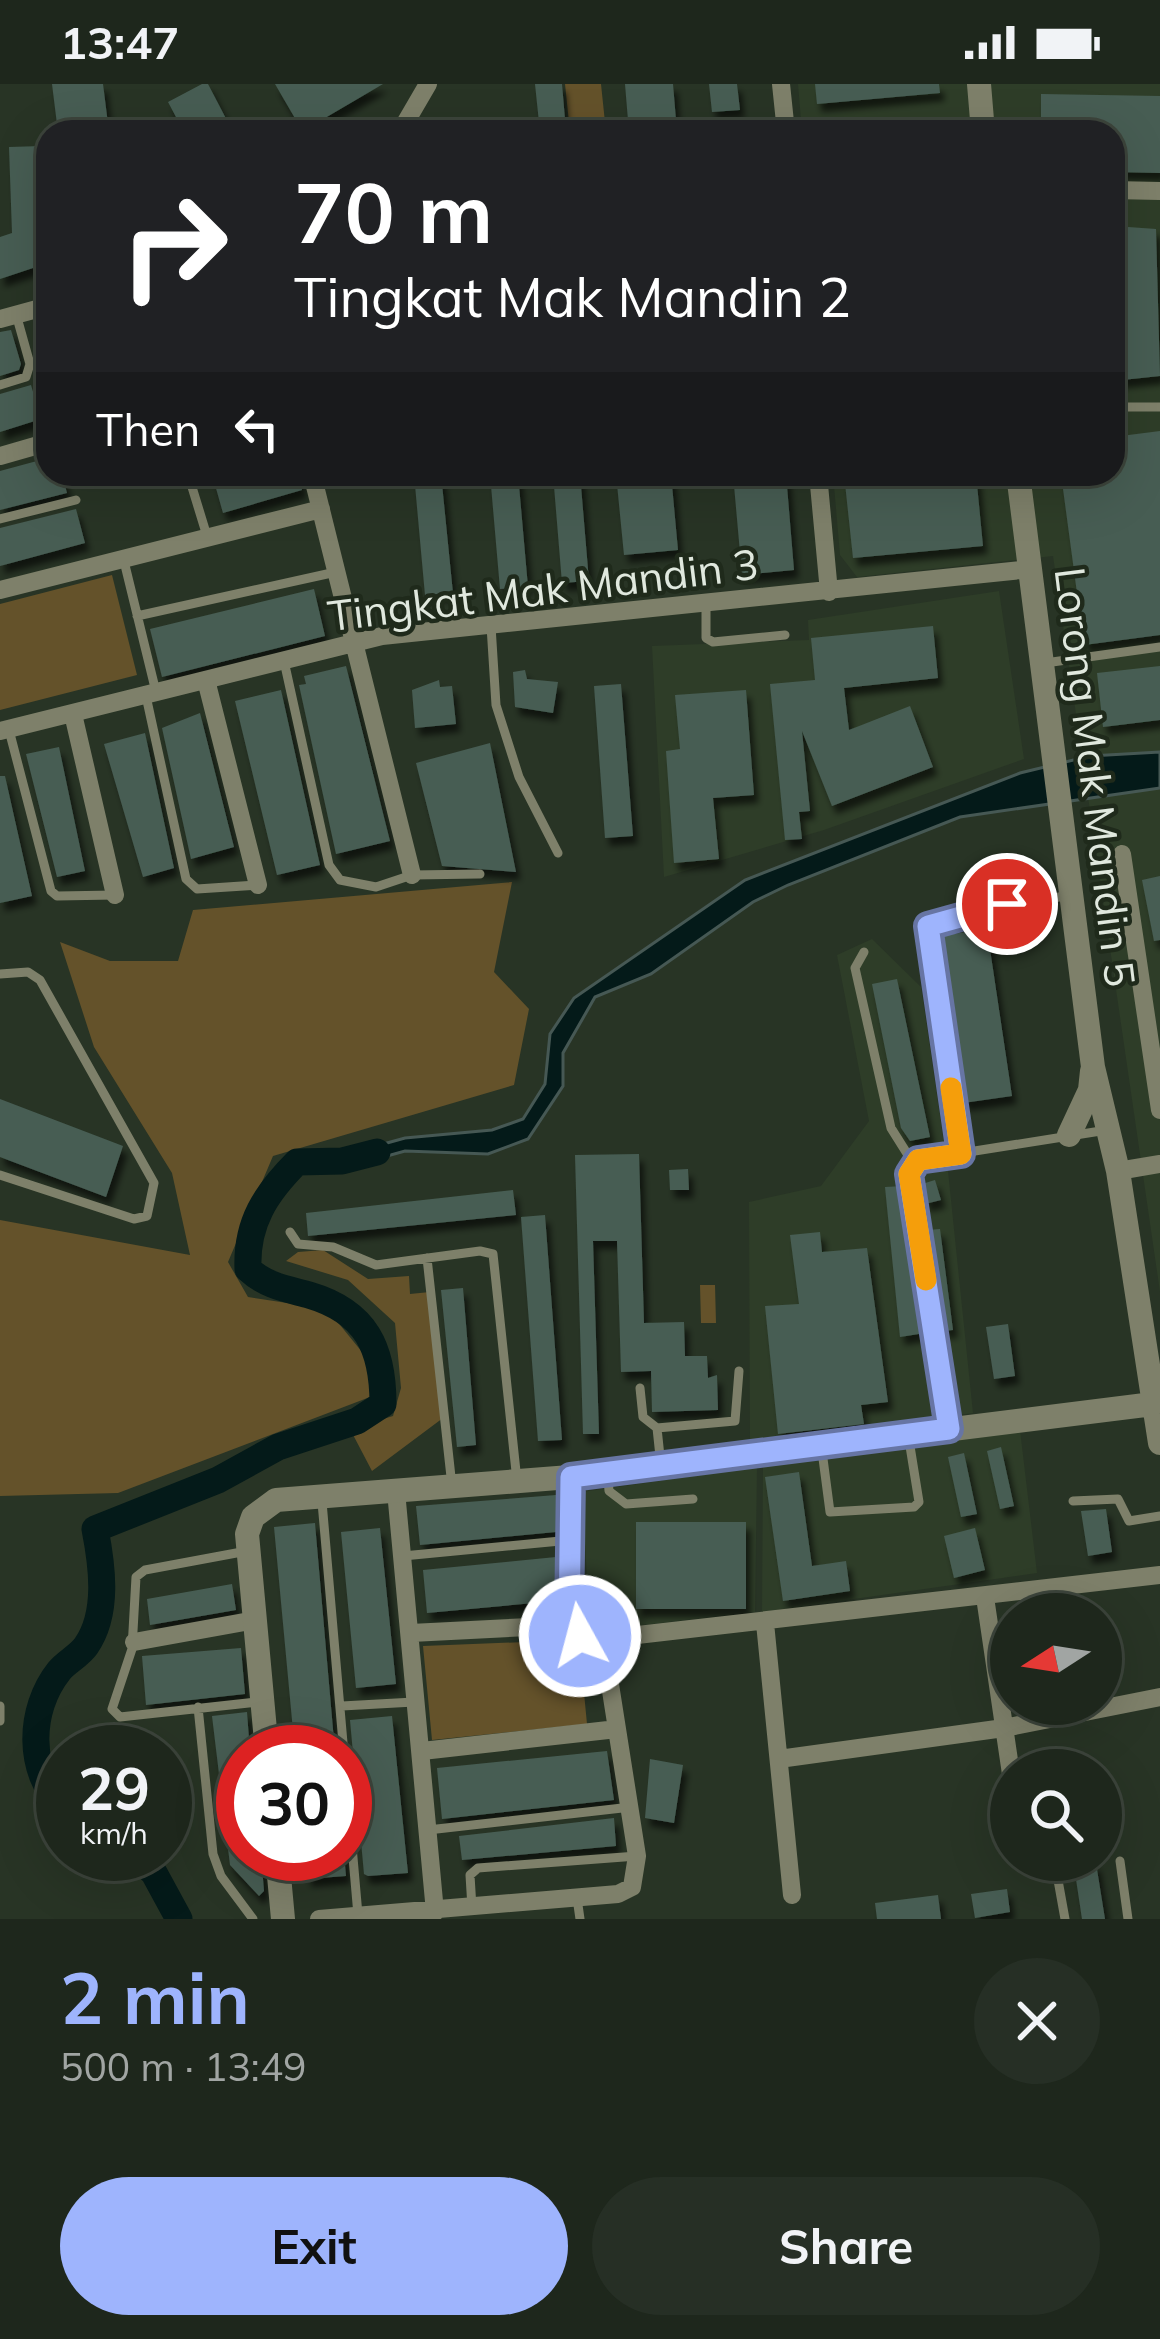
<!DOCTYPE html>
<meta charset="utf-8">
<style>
body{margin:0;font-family:Mulish,sans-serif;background:#262f25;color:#f1f3f6;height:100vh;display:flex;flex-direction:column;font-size:45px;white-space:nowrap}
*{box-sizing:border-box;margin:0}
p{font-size:39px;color:#a1a5a3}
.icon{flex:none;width:66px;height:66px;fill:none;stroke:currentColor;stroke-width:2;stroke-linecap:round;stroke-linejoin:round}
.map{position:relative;height:1835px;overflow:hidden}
.sheet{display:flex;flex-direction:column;background:#1e271c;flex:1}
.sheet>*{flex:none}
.hud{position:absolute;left:36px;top:36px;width:1089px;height:366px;border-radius:36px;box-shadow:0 12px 48px #0002,0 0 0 3px #3c443b;background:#202124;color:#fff;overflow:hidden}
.needle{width:78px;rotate:258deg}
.buttons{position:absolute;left:990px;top:1509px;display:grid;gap:24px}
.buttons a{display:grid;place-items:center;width:132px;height:132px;border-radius:50%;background:#1e271c;box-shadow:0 12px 48px #0002,0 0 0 3px #3c443b;font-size:60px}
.speed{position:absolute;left:36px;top:1641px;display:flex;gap:24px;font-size:60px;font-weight:700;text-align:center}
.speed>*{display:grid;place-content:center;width:156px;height:156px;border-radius:50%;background:#1e271c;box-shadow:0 12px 48px #0002,0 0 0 3px #3c443b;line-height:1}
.speed small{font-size:30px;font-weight:400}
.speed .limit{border:18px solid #d22;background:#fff;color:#111}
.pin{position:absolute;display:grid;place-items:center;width:102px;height:102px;color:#fff;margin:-51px;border:6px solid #fff;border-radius:50%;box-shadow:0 3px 12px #0007}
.me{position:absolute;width:132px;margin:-66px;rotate:353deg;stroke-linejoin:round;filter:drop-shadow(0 0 9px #0008)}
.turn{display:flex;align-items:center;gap:42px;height:252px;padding:0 60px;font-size:54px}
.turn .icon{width:156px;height:156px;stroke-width:2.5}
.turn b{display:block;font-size:84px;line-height:102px}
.then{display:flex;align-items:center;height:114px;padding:0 60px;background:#0003;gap:24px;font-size:45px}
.round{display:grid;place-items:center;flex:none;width:126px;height:126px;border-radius:63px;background:#262f25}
.summary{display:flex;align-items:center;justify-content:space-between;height:204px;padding:0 60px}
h1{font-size:72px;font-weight:700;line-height:90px;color:#9eb4fd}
.primary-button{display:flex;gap:24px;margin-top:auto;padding:24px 60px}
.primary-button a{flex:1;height:138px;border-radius:72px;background:#9eb4fd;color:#111;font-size:48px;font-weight:700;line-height:138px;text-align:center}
.primary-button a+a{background:#262f25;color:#f1f3f6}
.status{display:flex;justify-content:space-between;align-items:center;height:84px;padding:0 60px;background:#1e271c;direction:ltr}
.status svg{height:33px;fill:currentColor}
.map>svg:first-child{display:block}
.built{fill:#2e3d28}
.green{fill:#64522a}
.water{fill:#041a19;stroke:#465854;stroke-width:3}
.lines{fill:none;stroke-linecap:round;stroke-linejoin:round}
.river{stroke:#041a19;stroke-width:27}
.building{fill:#475d53;filter:url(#shadow)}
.service{stroke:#7e806a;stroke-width:9}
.minor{stroke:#7e806a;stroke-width:18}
.tertiary{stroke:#7e806a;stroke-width:24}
.route-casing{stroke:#6775a4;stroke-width:30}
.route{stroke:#9eb4fd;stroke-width:21}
.slow{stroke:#f59e0b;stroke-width:21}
.labels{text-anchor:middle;stroke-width:9;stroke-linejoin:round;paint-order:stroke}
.street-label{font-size:42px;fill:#e0e8de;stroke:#1f2a1b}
</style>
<div class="status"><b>13:47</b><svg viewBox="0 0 49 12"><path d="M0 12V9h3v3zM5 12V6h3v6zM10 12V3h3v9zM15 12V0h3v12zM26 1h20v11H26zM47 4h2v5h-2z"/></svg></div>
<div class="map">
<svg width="1160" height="1835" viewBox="0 0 1160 1835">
<defs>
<filter id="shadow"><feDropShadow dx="4.5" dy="8" stdDeviation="3" flood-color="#0009"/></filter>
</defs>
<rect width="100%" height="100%" fill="#283425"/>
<path class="built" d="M798,0H1160V1208L1053,472L857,493L840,471L833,390H1113V48H802Z
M999,507L1024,675L824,746L664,793L652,562L809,556L808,536Z
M872,855L921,903L948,1087L973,1329L750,1363L749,1118L821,1102L869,1037L837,871Z
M1020,1346L1037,1489L762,1528L763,1380Z
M757,1383L755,1528L590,1547L582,1408Z"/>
<path class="green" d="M565,0H601L606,48H570Z
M112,491L137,591L0,626V520Z
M512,798L494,888L529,925L514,1001L273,1072L228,1178L248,1213L327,1225L371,1279L370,1313L118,1409L0,1412V1136L190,1171L172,1089L94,963L60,858L110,877H178L193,826Z
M323,1166L368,1195L409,1192L410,1210L430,1208L443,1334L372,1387L350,1345L393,1332L401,1304L395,1239L348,1196L286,1177L298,1168Z
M700,1201H715L716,1239H701Z
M550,1557L580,1567L587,1640L432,1656L423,1562Z"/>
<path class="water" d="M1160,668V704L960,733L788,801L753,818L651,890L595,913L563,969V1002L528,1055L488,1070L405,1067L362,1079L342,1077L358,1067L405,1054L492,1046L523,1035L545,1000L550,950L574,914L745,796L1020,689L1090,672Z"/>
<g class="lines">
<path class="river" d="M63,1723C27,1688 28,1626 59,1587C66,1578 79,1572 86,1562C109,1529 102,1481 95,1445L218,1396L278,1363L357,1337L383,1320C383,1265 367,1228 309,1211C287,1205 266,1202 248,1185C246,1139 266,1109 297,1078L342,1077L377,1068
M134,1770L154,1789L179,1835"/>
</g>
<path class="building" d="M52,0H103L109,48H58Z
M202,0H208L233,48H184L168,18Z
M275,0H383L325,34L333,48H303Z
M535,0H562L566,47L540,48Z
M625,0H673L677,48H629Z
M709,0H737L740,26L712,28Z
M815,0H939L940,9L817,20Z
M1041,10L1160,12V89L1113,88V48H1041Z
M42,62L45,180L0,195V153L12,149L9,63Z
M1128,143L1156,145L1160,292L1113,297V144Z
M11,246L21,280L19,286L0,292V248Z
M31,301L41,335L0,348V310Z
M1160,347V551L1084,561L1061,390H1113V353Z
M48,374V390H62L67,409L0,426V387Z
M212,390H299L302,406L223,429Z
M414,390H441L453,509L425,511Z
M490,390H518L528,503L500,505Z
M553,390H580L589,497L562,499Z
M616,390H671L678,466L624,471Z
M733,390H786L794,486L742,491Z
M844,390H976L983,462L853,474Z
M76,425L85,459L0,482V444Z
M314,505L325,552L162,593L150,545Z
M933,542L938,594L844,604L849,646L910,622L933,683L832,722L802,647L810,727L799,728L802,755L785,756L770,600L815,596L811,554Z
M346,582L390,757L336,770L299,601L306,600L304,592Z
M1160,582V636L1103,643L1097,589Z
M525,586L527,595L558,598L553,629L515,623L513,588Z
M439,596L440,603L452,602L456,640L415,644L412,606Z
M621,600L633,752L605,754L594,602Z
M281,606L320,781L277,791L235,617Z
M746,606L754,711L713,714L719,775L674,779L666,667L680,665L675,611Z
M200,629L234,763L191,775L162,644Z
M145,649L174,784L143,793L104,660Z
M490,659L516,788L442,782L416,679Z
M59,663L85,787L57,793L26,670Z
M0,692H5L32,812L0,819Z
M1160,792V856L1154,857L1142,796Z
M987,845L1012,1012L963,1019L939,852Z
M897,895L930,1053L910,1057L901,1044L872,900Z
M0,1015L123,1062L106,1113L0,1073Z
M639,1070L644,1239L684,1238L685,1272H707L708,1294L717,1291L718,1326L652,1328L651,1287L621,1288L617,1157H593L599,1350H583L575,1071Z
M688,1085L689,1106H670L669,1086Z
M935,1096L941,1116L925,1120L922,1100Z
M904,1102L925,1249L900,1253L885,1103Z
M513,1106L516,1131L308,1152L306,1129Z
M545,1131L562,1356L538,1357L521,1133Z
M940,1145L953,1246L943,1247L928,1146Z
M820,1148L822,1168L867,1164L888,1318L861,1321L864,1340L778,1350L765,1222L799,1220L790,1151Z
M463,1204L476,1361L457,1363L441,1206Z
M1008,1240L1015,1292L994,1295L986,1243Z
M1001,1363L1014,1422L1000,1425L987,1367Z
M964,1369L977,1430L961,1433L948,1373Z
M799,1388L812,1482L846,1477L850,1507L783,1517L765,1393Z
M556,1411V1448L420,1461L416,1422Z
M1106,1425L1112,1468L1088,1472L1081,1427Z
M636,1438H746V1525H636Z
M315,1439L316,1451L335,1668H295L274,1443Z
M380,1444L396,1600L356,1604L341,1448Z
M975,1444L985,1486L954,1494L944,1452Z
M556,1473V1517L427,1529L423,1486Z
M232,1500L236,1526L150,1541L147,1515Z
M241,1564L245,1610L146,1621L142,1572Z
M247,1628L250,1668H243V1770H261L264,1807L259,1812L230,1781L212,1632Z
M392,1632L408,1789L368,1792L364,1790L350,1636Z
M607,1667L614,1716L442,1735L437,1684Z
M650,1675L683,1681L674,1739L645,1734Z
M614,1734L616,1762L462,1776L459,1752Z
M305,1770H344L346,1792L307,1795Z
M1096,1779L1105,1835H1082L1074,1782Z
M1007,1805L1010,1828L975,1834L971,1810Z
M938,1811L941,1835H877L875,1819Z"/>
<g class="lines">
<path class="service" d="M0,301L26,293L30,280L16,230
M1113,323H1160
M131,390L135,396L162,390
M188,390L207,452
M0,435L76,416
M123,473L156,608
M706,522V554L713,558L785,551
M137,532L336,488
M491,542L496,621L519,693L558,769
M284,577L329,781L340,796L376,803L412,791L480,790
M1045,579L1160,563
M146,612L186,795L197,805L258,801
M9,646L51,807L57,812L115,811
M864,868L855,884L891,1044L913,1079
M0,890L28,888L40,896L154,1099L147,1132L134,1135L0,1091
M961,1069L928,842L1068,811
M290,1148L298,1160L333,1163L376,1181L480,1167L493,1170L517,1397
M427,1174L452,1402
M640,1304L643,1333L657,1344L661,1382
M948,1341L910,1083L918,1076L1107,1046
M657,1344L735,1337L739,1287
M822,1367L830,1428L914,1423L919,1418L909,1356
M608,1394L609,1407L626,1420L693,1415
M1073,1417L1118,1415L1129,1437L1160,1432
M322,1418L358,1831
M247,1467L145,1486L136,1493L132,1565L112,1625L120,1633L257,1618
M403,1472L571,1456
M0,1622V1637
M342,1622L414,1618
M198,1623L213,1770L221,1792L253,1835
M428,1746L631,1723
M1120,1777L1128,1835
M1056,1785L1065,1835
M577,1814L580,1835
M472,1824L470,1791L478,1784L637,1772"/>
<path class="minor" d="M781,0L786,48
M400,48L428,0
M1113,106L1160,107
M0,235L48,222
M0,372L42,360
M312,390L412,791
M818,390L829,508
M0,506L321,425
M206,596L258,801
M73,630L115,811
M0,647L382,552L1031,485
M1122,770L1160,1026
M1118,1087L1160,1080
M570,1393L569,1541L585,1557L1160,1491
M396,1407L435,1828
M985,1513L1011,1690
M765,1539L792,1811
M411,1549L569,1541
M134,1558L255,1536
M422,1667L617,1645
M779,1675L1004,1644L1160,1613
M319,1835L618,1810L632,1803L637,1772L603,1556"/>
<path class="tertiary" d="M979,0L983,48
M1018,390L1093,983L1118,1087L1160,1359
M1069,1051L1090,1006L1092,987
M267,1668L247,1450L253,1433L276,1416L570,1393L1153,1320
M277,1770L283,1835"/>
</g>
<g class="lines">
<g class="route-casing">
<path id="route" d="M580,1552L569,1541L571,1393L949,1345L909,1090L918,1076L961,1070L928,842L1007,820"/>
</g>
<use href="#route" class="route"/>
<path class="slow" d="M926,1196L909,1090L918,1076L961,1070L951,1004"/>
</g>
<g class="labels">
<g class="street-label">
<text transform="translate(543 506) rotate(-7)" y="15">Tingkat Mak Mandin 3</text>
<text transform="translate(1095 693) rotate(83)" y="15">Lorong Mak Mandin 5</text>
</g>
</g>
</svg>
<div class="buttons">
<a><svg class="needle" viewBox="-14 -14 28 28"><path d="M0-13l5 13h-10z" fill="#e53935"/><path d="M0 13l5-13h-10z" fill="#a1a5a3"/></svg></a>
<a><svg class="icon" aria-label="search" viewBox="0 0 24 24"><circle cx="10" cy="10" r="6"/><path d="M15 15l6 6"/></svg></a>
</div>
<div class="speed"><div>29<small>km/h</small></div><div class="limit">30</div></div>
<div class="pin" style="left:1007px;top:820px;background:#d93025"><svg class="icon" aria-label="arrive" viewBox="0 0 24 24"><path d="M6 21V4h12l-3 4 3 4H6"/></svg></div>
<svg class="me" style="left:580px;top:1552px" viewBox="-20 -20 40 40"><circle r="17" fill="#9eb4fd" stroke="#fff" stroke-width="3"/><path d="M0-11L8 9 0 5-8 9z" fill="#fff"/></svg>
<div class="hud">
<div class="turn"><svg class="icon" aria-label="right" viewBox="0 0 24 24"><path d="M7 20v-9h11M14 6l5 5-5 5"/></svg><div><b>70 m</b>Tingkat Mak Mandin 2</div></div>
<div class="then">Then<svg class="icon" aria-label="left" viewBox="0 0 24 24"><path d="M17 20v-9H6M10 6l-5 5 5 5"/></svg></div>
</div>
</div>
<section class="sheet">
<div class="summary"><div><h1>2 min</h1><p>500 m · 13:49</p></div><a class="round"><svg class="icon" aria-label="close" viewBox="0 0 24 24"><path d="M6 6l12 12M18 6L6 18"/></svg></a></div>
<div class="primary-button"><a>Exit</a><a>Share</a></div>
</section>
